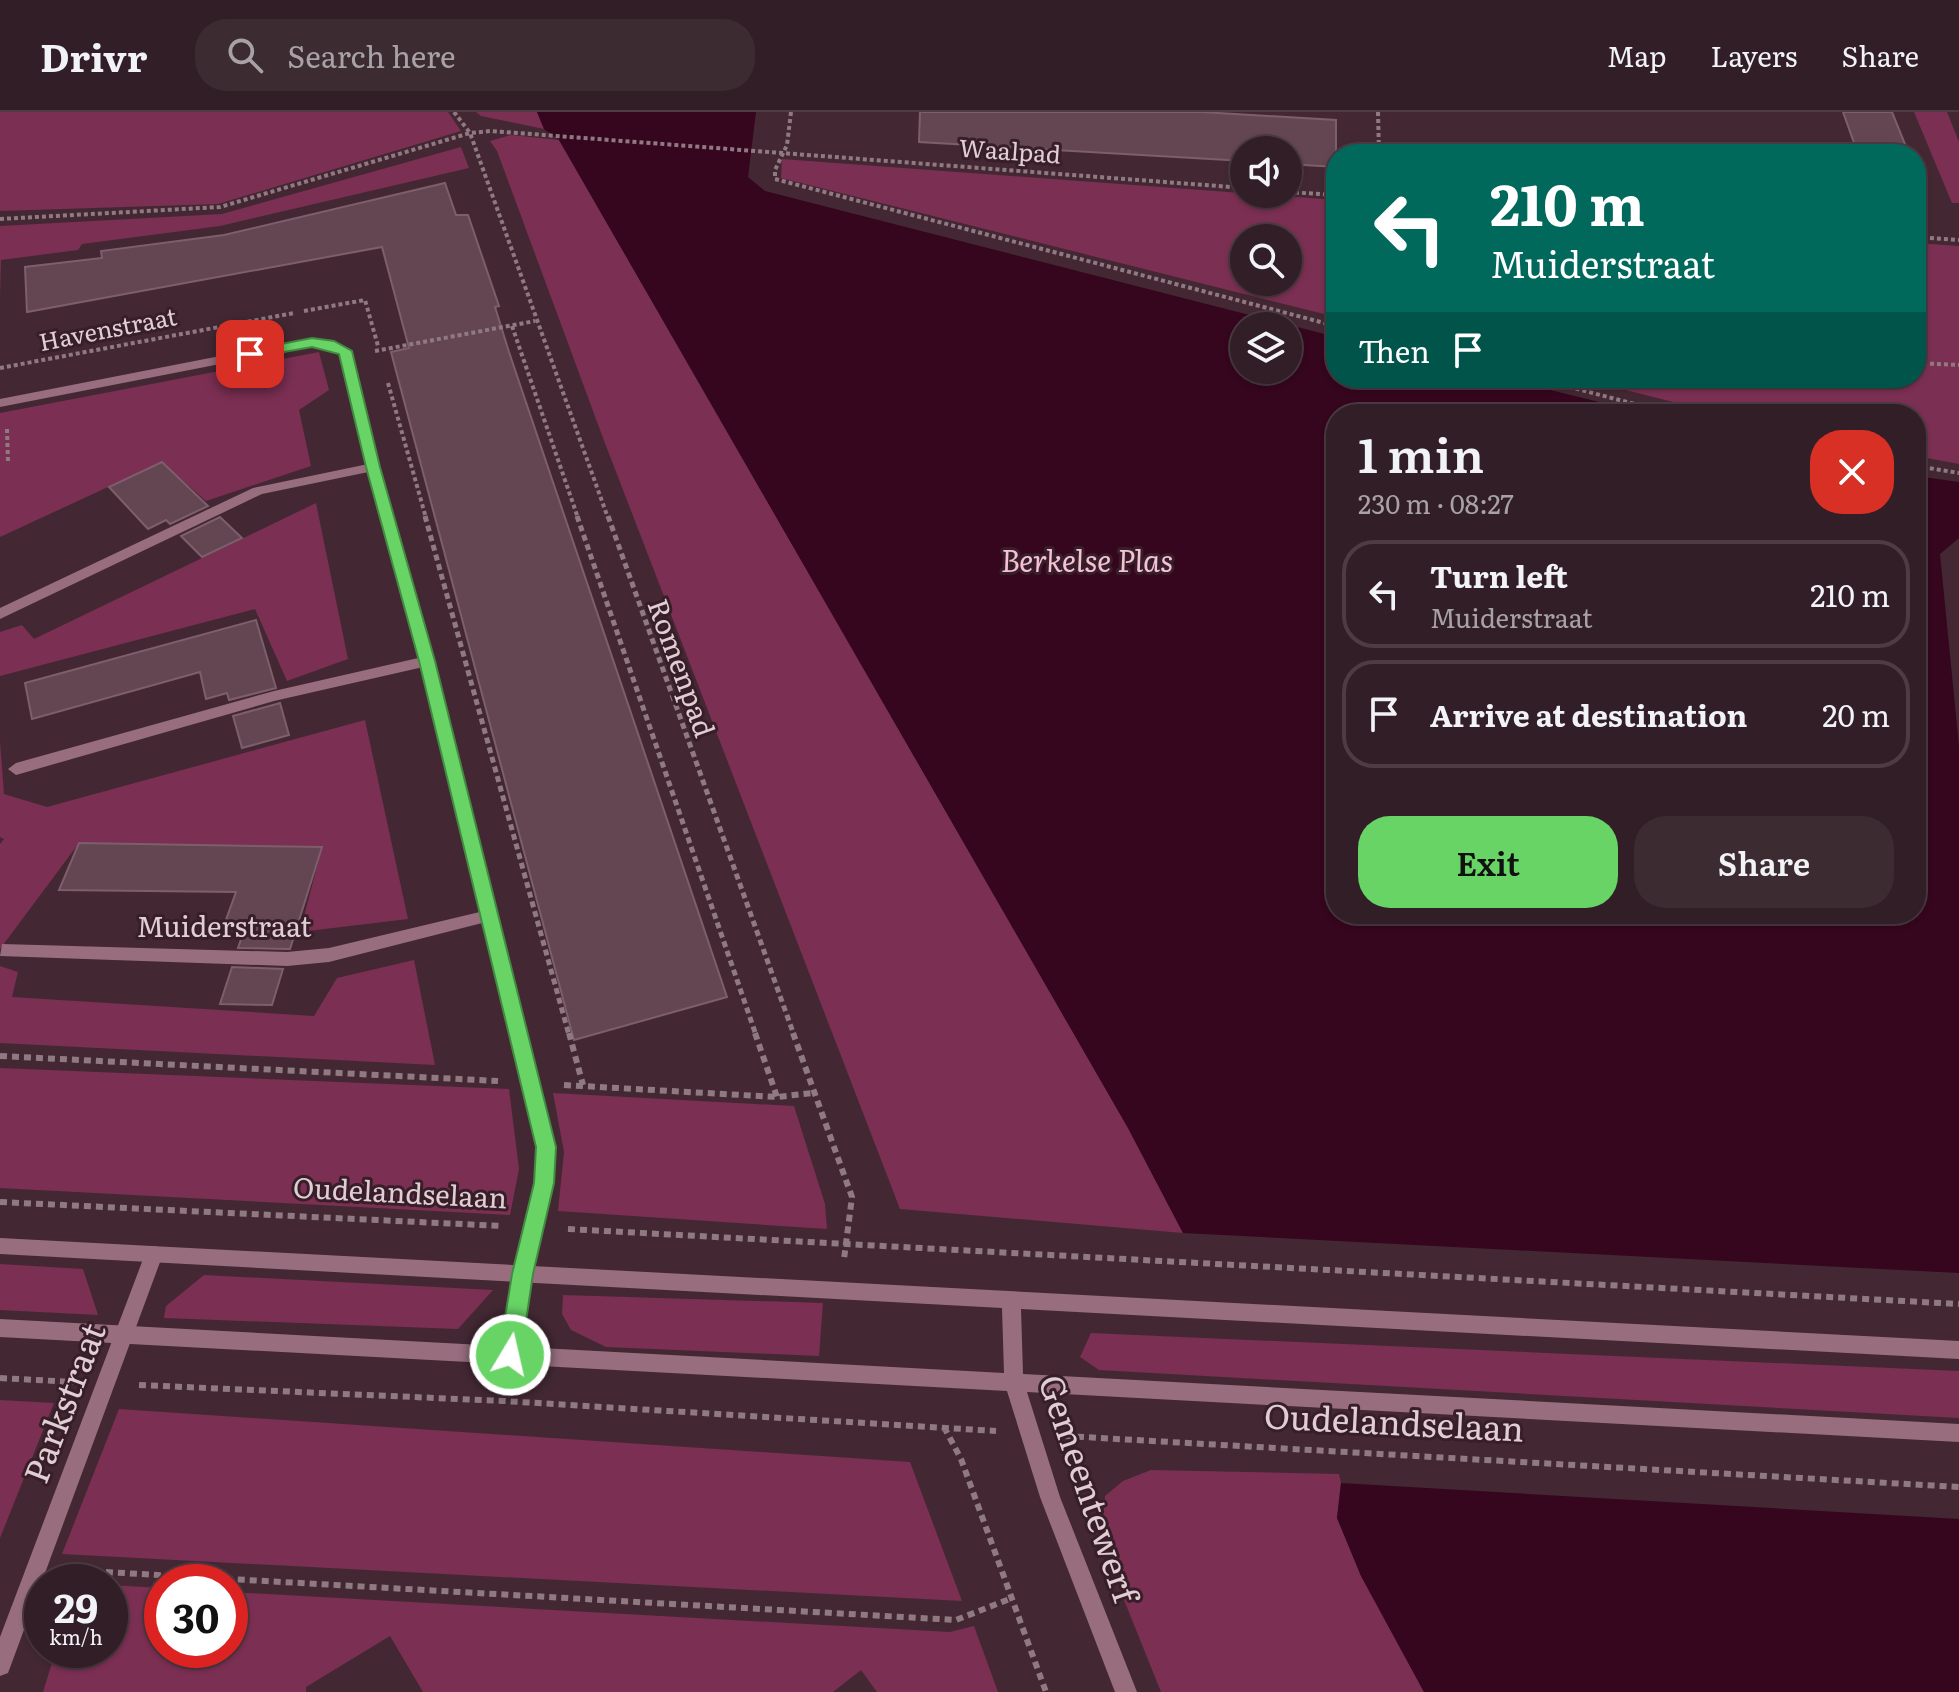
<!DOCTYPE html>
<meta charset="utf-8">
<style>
body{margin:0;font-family:Literata,serif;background:#3d2b32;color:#f1f3f6;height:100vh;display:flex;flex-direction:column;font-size:30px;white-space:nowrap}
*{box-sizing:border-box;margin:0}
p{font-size:26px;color:#a8a2a7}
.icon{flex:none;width:44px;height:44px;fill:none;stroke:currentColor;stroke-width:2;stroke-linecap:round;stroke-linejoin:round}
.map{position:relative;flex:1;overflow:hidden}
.sheet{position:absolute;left:1326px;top:292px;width:600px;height:520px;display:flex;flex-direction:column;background:#321e26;border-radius:32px;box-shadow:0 2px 6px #0004,0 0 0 2px #4d3c43}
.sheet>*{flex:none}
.banner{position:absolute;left:1326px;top:32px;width:600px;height:244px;border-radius:32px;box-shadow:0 2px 6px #0004,0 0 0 2px #4d3c43;background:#00695c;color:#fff;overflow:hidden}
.buttons{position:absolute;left:1230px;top:24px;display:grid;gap:16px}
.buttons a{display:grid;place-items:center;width:72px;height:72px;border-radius:50%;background:#321e26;box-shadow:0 2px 6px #0004,0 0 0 2px #4d3c43;font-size:40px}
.speed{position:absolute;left:24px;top:1452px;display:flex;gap:16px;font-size:40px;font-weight:700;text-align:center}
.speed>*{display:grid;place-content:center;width:104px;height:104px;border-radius:50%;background:#321e26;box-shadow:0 2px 6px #0004,0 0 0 2px #4d3c43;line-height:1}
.speed small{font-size:20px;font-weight:400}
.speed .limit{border:12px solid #d22;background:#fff;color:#111}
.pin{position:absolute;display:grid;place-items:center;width:68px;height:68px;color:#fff;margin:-34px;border-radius:16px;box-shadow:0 4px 12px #0006}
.me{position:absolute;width:88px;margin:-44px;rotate:9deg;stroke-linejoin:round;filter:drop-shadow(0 0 6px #0008)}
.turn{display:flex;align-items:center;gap:28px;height:168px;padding:0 32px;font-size:36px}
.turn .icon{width:104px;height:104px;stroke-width:2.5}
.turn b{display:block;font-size:56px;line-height:68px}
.then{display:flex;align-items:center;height:76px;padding:0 32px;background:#0003;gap:16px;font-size:30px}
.round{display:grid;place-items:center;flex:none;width:84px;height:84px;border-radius:32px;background:#3d2b32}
.summary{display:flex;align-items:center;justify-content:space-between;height:136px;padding:0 32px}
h1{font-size:48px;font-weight:600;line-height:60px}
.action{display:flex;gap:16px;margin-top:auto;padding:16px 32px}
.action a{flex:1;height:92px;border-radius:32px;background:#67d465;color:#111;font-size:32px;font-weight:600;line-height:92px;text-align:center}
.action a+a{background:#3d2b32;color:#f1f3f6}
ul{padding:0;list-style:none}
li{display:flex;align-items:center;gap:24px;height:108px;margin:0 16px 12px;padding:0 16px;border:4px solid #4d3c43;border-radius:32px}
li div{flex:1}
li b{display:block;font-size:30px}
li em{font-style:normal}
header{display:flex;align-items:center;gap:48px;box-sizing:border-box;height:112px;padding:0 40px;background:#321e26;border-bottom:2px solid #4d3c43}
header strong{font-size:38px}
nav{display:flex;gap:44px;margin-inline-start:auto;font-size:28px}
.search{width:560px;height:72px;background:#3d2b32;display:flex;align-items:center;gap:20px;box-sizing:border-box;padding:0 28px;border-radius:32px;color:#a8a2a7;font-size:30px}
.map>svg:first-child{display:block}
.green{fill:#7b2f53;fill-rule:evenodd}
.water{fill:#35061e;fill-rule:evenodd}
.building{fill:#634652;stroke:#7d5e6b;stroke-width:2}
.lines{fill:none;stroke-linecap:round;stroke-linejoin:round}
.path-far2{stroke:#907a82;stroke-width:4;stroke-dasharray:4 3;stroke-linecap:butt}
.path-far1{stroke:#907a82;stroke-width:5;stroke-dasharray:6 4;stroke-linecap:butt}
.path{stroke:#907a82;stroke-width:6;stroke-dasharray:7 5;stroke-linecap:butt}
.service{fill:#986e7f;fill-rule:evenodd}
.minor{fill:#986e7f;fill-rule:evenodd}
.tertiary{fill:#986e7f;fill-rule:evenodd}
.route{fill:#67d465;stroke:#438a42;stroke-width:2}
.labels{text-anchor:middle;stroke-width:6;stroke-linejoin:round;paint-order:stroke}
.far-street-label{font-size:24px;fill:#e0ced4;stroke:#381e29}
.street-label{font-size:28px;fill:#e0ced4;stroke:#381e29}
.water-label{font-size:30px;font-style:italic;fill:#f4c1d5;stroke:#381e29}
.near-street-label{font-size:34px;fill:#e0ced4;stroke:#381e29}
</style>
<header>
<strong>Drivr</strong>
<div class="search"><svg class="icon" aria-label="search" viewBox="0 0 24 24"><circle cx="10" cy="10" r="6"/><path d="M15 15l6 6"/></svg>Search here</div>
<nav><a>Map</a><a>Layers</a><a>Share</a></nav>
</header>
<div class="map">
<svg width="1959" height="1580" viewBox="0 0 1959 1580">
<rect width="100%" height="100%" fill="#432833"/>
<path class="green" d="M0,0H448L461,19L218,92L0,99Z
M476,0H537L544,17L481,4Z
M1914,0H1947L1959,30V91H1952Z
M511,23L559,28L1128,1016L1183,1121L900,1097L603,326L497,39L490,29Z
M461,35L469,56L220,114L82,132L78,138L1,148L0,185V114L222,102Z
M782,47L1336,88V205L781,66ZM1244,126H1288V170H1244Z
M1916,131L1959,134V352L1916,344V302H1721L1578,266H1916Z
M319,240L329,278L299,298L311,354L206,389L162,350L0,425V301Z
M316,391L348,547L287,569L255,497L0,564V520L22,513L34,527Z
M365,608L408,807L300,820L322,735L79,731L0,837V732L4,727L0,725V629L4,682L47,695Z
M414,848L435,953L0,931V854L18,860L12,885L314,904L337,866Z
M0,956L509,977L519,1057L510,1103L0,1076Z
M553,981L794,994L825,1092L827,1117L558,1099L564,1040Z
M0,1152L83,1157L98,1203L0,1198Z
M204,1163L493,1178L458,1217L164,1206L166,1194Z
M563,1183L823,1191L819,1244L606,1235L571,1218L562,1202Z
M1091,1221L1959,1259V1306L1099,1258L1080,1245Z
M0,1288L54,1291L0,1426Z
M119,1297L910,1350L962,1489L62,1442Z
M1151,1358L1339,1362L1341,1371L1337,1406L1361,1464L1424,1580H1161L1106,1443L1103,1407L1105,1384L1123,1369Z
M110,1473L162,1476V1538H230V1480L950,1520L974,1514L998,1580H877L861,1558L833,1580H423L390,1524L306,1575V1580H43L56,1538H110Z"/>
<path class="water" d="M537,0H756L748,65L765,79L1336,225V266H1502L1648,302H1336V802H1916V364L1959,370V426L1940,442L1959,634V1161L1183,1121L1128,1016L559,28L544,17ZM1244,214H1288V258H1244Z
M1341,1371L1959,1407V1580H1424L1361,1464L1337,1406Z"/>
<path class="building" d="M920,0H1202L1336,8V55L1288,52V38H1244V49L919,30Z
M1843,0H1892L1909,42H1858Z
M445,71L456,103H468L499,194L495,195L509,240L727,885L574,928L391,240L409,236L382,135L27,200L25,155L102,146L101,139L224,123Z
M162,350L208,394L170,412L166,408L148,417L109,375Z
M220,405L242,426L202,445L181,424Z
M256,508L276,576L229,588L227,581L206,587L200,560L32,607L25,571Z
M280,591L289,623L242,636L233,604Z
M79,731L322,735L290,837H287L238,836L245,816H223L236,780L59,778Z
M232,855L283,857L272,893L220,892Z"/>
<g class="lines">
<path class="path-far2" d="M454,0L470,21L608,406
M791,0L787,33L775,58V67L1336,214
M1378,0L1379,42
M1288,80L1336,83
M0,107L220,95L470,21L491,19L1244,76
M1916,125L1959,128
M304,199L365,188L378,234
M512,214L578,406
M375,239L535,209
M1916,251L1959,253
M0,256L294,201
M1535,266L1673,302
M388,271L426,406
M7,317L8,350
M1916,354L1959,361"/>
<path class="path-far1" d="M425,404L569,923
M577,404L756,923
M608,404L794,923"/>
<path class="path" d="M569,921L583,973
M755,921L777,985
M793,921L852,1085L844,1147
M0,944L498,969
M564,973L777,985L812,981
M0,1090L502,1114
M568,1117L1959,1192
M0,1266L73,1270
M139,1273L504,1289L996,1319
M944,1315L961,1347L1046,1580
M1065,1324L1959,1375
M70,1458L956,1508L1012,1486"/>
<path class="service" d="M373,351L379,355L378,358L262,382L0,507V496L253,376Z
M427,544L432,545L434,549L432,553L274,589L16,663L8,657L16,651L274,579Z
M488,798L494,800L496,804L494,808L329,850L287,854L0,844L2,832L287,840L329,836Z"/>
<path class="minor" d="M312,226L333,229L351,239L379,355L434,549L555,1035L553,1071L532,1162L520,1243L517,1249L510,1252L503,1249L500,1243L514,1162L535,1071L537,1035L420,549L367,355L339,241L326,235L312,234L0,295V287Z
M154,1134L161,1136L163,1142L11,1553L8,1561L0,1564V1525L145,1142L147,1136Z"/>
<path class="tertiary" d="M0,1126L1959,1229V1247L1021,1197L1023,1262L1959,1312V1330L1027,1280L1060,1385L1137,1580H1115L1040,1385L1007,1279L0,1225V1207L1004,1261L1002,1196L0,1142Z"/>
</g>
<path class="route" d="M312,226L334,229L352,239L380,355L435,549L556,1035L554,1071L533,1162L521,1243L518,1250L510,1253L503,1250L499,1243L512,1162L534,1071L536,1035L419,549L366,355L339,242L312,235L250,246L243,242L250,238Z"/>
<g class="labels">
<g class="far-street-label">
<text transform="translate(1010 40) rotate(4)" y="8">Waalpad</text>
<text transform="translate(108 218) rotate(-11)" y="8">Havenstraat</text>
</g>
<g class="street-label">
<text transform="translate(681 556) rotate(70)" y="10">Romenpad</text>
<text x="224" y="825">Muiderstraat</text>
<text transform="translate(400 1081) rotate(3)" y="10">Oudelandselaan</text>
</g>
<g class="water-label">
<text x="1087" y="460">Berkelse Plas</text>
</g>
<g class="near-street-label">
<text transform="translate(65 1291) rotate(-69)" y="12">Parkstraat</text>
<text transform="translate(1394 1311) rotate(3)" y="12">Oudelandselaan</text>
<text transform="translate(1088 1377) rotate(71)" y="12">Gemeentewerf</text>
</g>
</g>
</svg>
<div class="buttons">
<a><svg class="icon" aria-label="sound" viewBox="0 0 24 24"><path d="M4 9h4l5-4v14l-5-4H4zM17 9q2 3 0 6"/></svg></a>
<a><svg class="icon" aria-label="search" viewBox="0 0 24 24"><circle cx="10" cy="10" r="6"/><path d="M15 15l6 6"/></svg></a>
<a><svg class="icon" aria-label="layers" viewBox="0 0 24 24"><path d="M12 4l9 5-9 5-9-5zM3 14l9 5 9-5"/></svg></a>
</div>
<div class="speed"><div>29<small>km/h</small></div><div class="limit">30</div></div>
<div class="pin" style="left:250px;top:242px;background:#d93025"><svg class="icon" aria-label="arrive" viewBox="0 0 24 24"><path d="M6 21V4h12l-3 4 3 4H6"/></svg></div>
<svg class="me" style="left:510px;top:1243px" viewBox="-20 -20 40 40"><circle r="17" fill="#67d465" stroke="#fff" stroke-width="3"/><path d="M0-11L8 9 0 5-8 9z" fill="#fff"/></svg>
<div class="banner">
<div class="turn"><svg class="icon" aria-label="left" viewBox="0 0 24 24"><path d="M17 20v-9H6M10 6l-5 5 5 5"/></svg><div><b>210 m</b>Muiderstraat</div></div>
<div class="then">Then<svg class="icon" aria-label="arrive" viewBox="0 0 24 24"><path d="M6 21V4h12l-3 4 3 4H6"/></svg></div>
</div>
<section class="sheet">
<div class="summary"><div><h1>1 min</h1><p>230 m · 08:27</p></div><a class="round" style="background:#d93025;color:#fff"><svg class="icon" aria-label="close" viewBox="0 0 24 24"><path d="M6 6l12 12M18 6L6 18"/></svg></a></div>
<ul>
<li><svg class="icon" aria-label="left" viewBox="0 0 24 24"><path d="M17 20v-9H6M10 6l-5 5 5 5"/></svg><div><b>Turn left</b><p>Muiderstraat</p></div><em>210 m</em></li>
<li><svg class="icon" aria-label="arrive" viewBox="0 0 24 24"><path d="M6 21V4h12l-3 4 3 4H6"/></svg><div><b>Arrive at destination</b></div><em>20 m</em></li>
</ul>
<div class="action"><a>Exit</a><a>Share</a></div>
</section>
</div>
